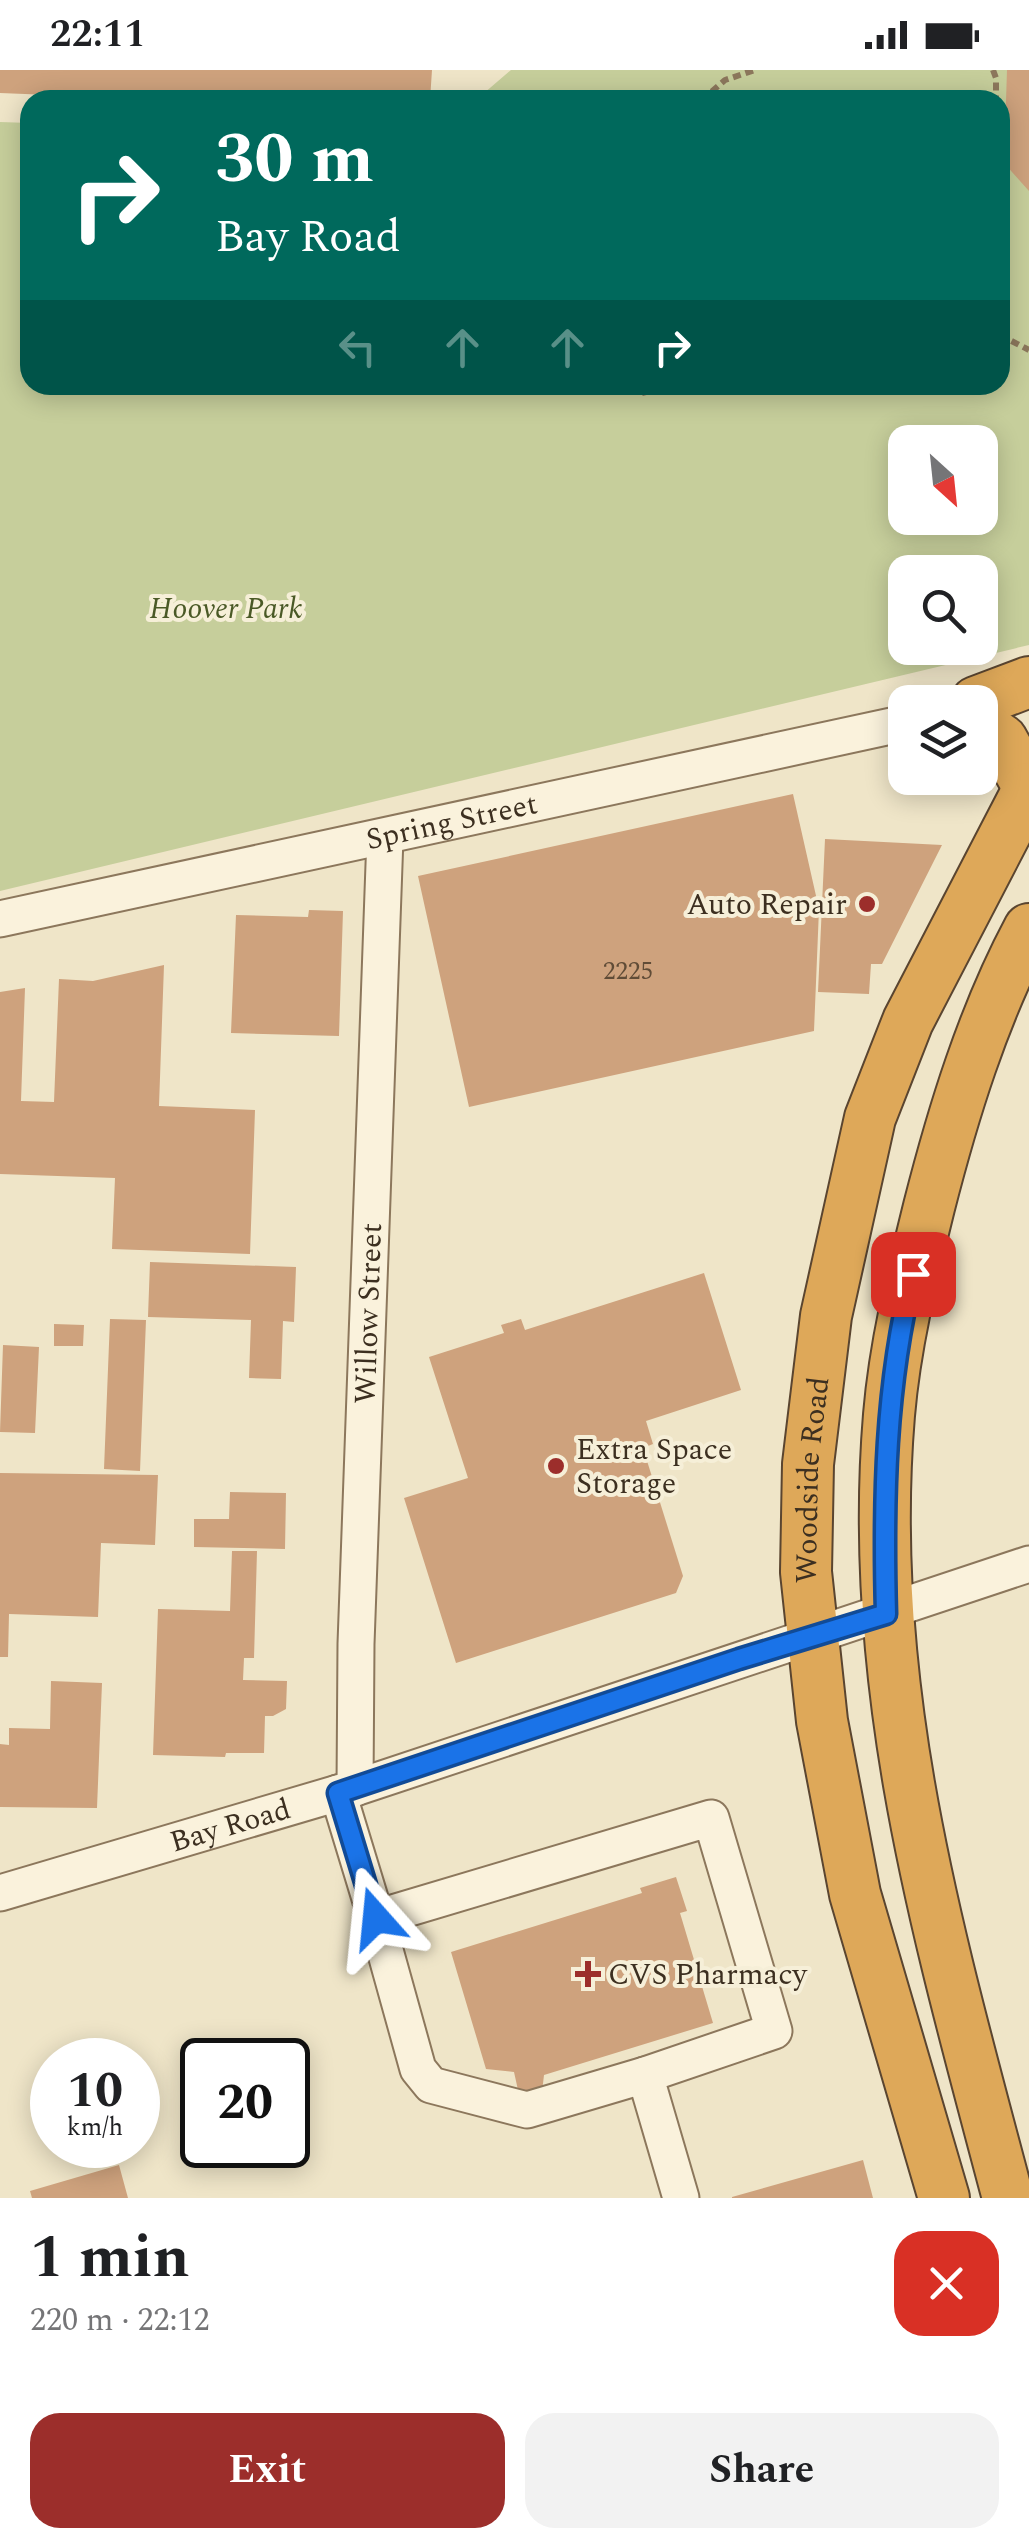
<!DOCTYPE html>
<meta charset="utf-8">
<style>
body{margin:0;font-family:Spectral,serif;background:#f2f2f2;color:#202124;height:100vh;display:flex;flex-direction:column;font-size:38px;white-space:nowrap}
*{box-sizing:border-box;margin:0}
p{font-size:32px;color:#757577}
.icon{flex:none;width:55px;height:55px;fill:none;stroke:currentColor;stroke-width:2;stroke-linecap:round;stroke-linejoin:round}
.map{position:relative;height:2128px;overflow:hidden}
.sheet{display:flex;flex-direction:column;background:#fff;flex:1}
.sheet>*{flex:none}
.hud{position:absolute;left:20px;top:20px;width:990px;height:305px;border-radius:30px;box-shadow:0 5px 25px #0003;background:#00695c;color:#fff;overflow:hidden}
.needle{width:65px;rotate:153deg}
.tools{position:absolute;left:888px;top:355px;display:grid;gap:20px}
.tools a{display:grid;place-items:center;width:110px;height:110px;border-radius:20px;background:#fff;box-shadow:0 5px 25px #0003;font-size:50px}
.speed{position:absolute;left:30px;top:1968px;display:flex;gap:20px;font-size:50px;font-weight:700;text-align:center}
.speed>*{display:grid;place-content:center;width:130px;height:130px;border-radius:50%;background:#fff;box-shadow:0 5px 25px #0003;line-height:1}
.speed small{font-size:25px;font-weight:400}
.speed .limit{border:5px solid #111;border-radius:15px;background:#fff;color:#111}
.pin{position:absolute;display:grid;place-items:center;width:85px;height:85px;color:#fff;margin:-42px;border-radius:20px;box-shadow:0 5px 15px #0006}
.me{position:absolute;width:110px;margin:-55px;rotate:342deg;stroke-linejoin:round;filter:drop-shadow(0 0 8px #0008)}
.turn{display:flex;align-items:center;gap:35px;height:210px;padding:0 30px;font-size:45px}
.turn .icon{width:130px;height:130px;stroke-width:2.5}
.turn b{display:block;font-size:70px;line-height:85px}
.lanes{display:flex;align-items:center;height:95px;padding:0 30px;background:#0003;justify-content:center;gap:50px;direction:ltr}
.lanes .off{opacity:.35}
.round{display:grid;place-items:center;flex:none;width:105px;height:105px;border-radius:30px;background:#f2f2f2}
.head{display:flex;align-items:center;justify-content:space-between;height:170px;padding:0 30px}
h1{font-size:60px;font-weight:700;line-height:75px}
.cta{display:flex;gap:20px;margin-top:auto;padding:20px 30px}
.cta a{flex:1;height:115px;border-radius:30px;background:#9c2e2b;color:#fff;font-size:40px;font-weight:700;line-height:115px;text-align:center}
.cta a+a{background:#f2f2f2;color:#202124}
.status{display:flex;justify-content:space-between;align-items:center;height:70px;padding:0 50px;background:#fff;direction:ltr}
.status svg{height:28px;fill:currentColor}
.map>svg:first-child{display:block}
.green{fill:#c6ce9b;fill-rule:evenodd}
.building{fill:#cea27d}
.lines{fill:none;stroke-linecap:round;stroke-linejoin:round}
.minor-casing{stroke:#8c775c;stroke-width:39}
.highway-casing{stroke:#5a4530;stroke-width:54}
.path{stroke:#8c775c;stroke-width:6;stroke-dasharray:8 5;stroke-linecap:butt}
.minor{stroke:#faf2dc;stroke-width:35}
.highway{stroke:#dea859;stroke-width:50}
.route-casing{stroke:#114b97;stroke-width:25}
.route{stroke:#1a73e8;stroke-width:18}
.poi-dot{fill:#9c2e2b;stroke:#f6efd8;stroke-width:4}
.labels{text-anchor:middle;stroke-width:8;stroke-linejoin:round;paint-order:stroke}
.number-label{font-size:25px;fill:#604c37}
.park-label{font-size:30px;font-style:italic;fill:#4a5926;stroke:#f6efd8}
.street-label{font-size:30px;fill:#3c2f20;stroke:#f6efd8}
.poi-label{font-size:30px;fill:#3c2f20;stroke:#f6efd8;text-anchor:start}
</style>
<div class="status"><b>22:11</b><svg viewBox="0 0 49 12"><path d="M0 12V9h3v3zM5 12V6h3v6zM10 12V3h3v9zM15 12V0h3v12zM26 1h20v11H26zM47 4h2v5h-2z"/></svg></div>
<div class="map">
<svg width="1029" height="2128" viewBox="0 0 1029 2128">
<rect width="100%" height="100%" fill="#efe5c8"/>
<path class="green" d="M511,0H1029V575L0,821V52L30,53V315H1000V30H476ZM905,372H980V448H905ZM905,502H980V578H905Z"/>
<path class="building" d="M0,0H432L430,30H175L0,23Z
M1007,0H1029V121L1004,93Z
M793,724L819,839L814,961L469,1037L418,806Z
M825,769L942,775L882,894H871L869,924L818,922Z
M309,840L343,841L339,966L231,963L236,845L308,847Z
M164,895L159,1036L255,1040L250,1184L112,1179L115,1108L0,1104V922L25,918L21,1031L54,1032L59,909L93,911Z
M150,1192L296,1197L294,1252L283,1251L281,1309L249,1308L251,1250L148,1247Z
M704,1203L741,1320L646,1351L653,1374L643,1378L683,1506L676,1523L456,1593L404,1428L468,1408L429,1287L504,1263L501,1255L521,1249L525,1260Z
M110,1249L146,1250L140,1401L104,1399Z
M54,1254L84,1255L83,1276H54Z
M3,1275L39,1277L35,1363L0,1362Z
M0,1403L158,1405L155,1475L101,1473L98,1547L9,1544L8,1587H0Z
M230,1422L286,1423L285,1479L194,1477V1449H229Z
M232,1481H257L254,1588H244L243,1610L287,1611L286,1639L273,1646H265L264,1683H226L225,1687L153,1685L158,1539L230,1541Z
M51,1611L102,1613L97,1738L0,1737V1674L9,1675V1658L50,1659Z
M676,1807L687,1841L680,1843L713,1953L544,2005L542,2022L518,2020L514,2002L486,1999L451,1882L642,1823L640,1818Z
M863,2090L873,2128H732V2127Z
M119,2095L128,2128H32L30,2121Z"/>
<g class="lines">
<g class="minor-casing">
<g id="minor">
<path id="s1" d="M0,849L905,653"/>
<path id="s2" d="M355,1718L356,1574L385,767"/>
<path d="M338,1723L376,1848L711,1748L774,1961L645,2005L681,2128"/>
<path id="s3" d="M0,1823L355,1718L1029,1494"/>
<path d="M376,1848L418,1999L431,2015L527,2040L645,2005"/>
</g>
</g>
<g class="highway-casing">
<g id="highway">
<path d="M976,632L1029,612"/>
<path d="M980,655L1002,670L1029,718"/>
<path id="s4" d="M944,2128L855,1824L822,1651L806,1502L808,1394L826,1246L870,1048L908,951L1029,718"/>
<path d="M1008,2128C939,1867 866,1620 889,1345C895,1274 912,1206 929,1137C953,1043 983,945 1029,859"/>
</g>
</g>
<path class="path" d="M993,0L996,8V30
M702,30L725,10L755,0
M1000,265L1029,280
M642,323L676,315"/>
<use href="#minor" class="minor"/>
<use href="#highway" class="highway"/>
</g>
<g class="lines">
<g class="route-casing">
<path id="route" d="M376,1848L338,1723L739,1589L886,1544C883,1430 885,1315 913,1204"/>
</g>
<use href="#route" class="route"/>
</g>
<g class="poi-dot">
<circle cx="867" cy="834" r="10"/>
<circle cx="556" cy="1396" r="10"/>
<path d="M583 1889h10v10h10v10h-10v10h-10v-10h-10v-10h10z"/>
</g>
<g class="labels">
<g class="number-label">
<text x="628" y="909">2225</text>
</g>
<g class="park-label">
<text x="226" y="548">Hoover Park</text>
</g>
<g class="street-label">
<text dy="10" stroke="none"><textPath href="#s1" startOffset="462">Spring Street</textPath></text>
<text dy="10" stroke="none"><textPath href="#s2" startOffset="475">Willow Street</textPath></text>
<text dy="10" stroke="none"><textPath href="#s4" startOffset="735">Woodside Road</textPath></text>
<text dy="10" stroke="none"><textPath href="#s3" startOffset="240">Bay Road</textPath></text>
</g>
<g class="poi-label">
<text x="847" y="844" text-anchor="end">Auto Repair</text>
<text x="576" y="1389">Extra Space<tspan x="576" dy="34">Storage</tspan></text>
<text x="608" y="1914">CVS Pharmacy</text>
</g>
</g>
</svg>
<div class="tools">
<a><svg class="needle" viewBox="-14 -14 28 28"><path d="M0-13l5 13h-10z" fill="#e53935"/><path d="M0 13l5-13h-10z" fill="#757577"/></svg></a>
<a><svg class="icon" aria-label="search" viewBox="0 0 24 24"><circle cx="10" cy="10" r="6"/><path d="M15 15l6 6"/></svg></a>
<a><svg class="icon" aria-label="layers" viewBox="0 0 24 24"><path d="M12 4l9 5-9 5-9-5zM3 14l9 5 9-5"/></svg></a>
</div>
<div class="speed"><div>10<small>km/h</small></div><div class="limit">20</div></div>
<div class="pin" style="left:913px;top:1204px;background:#d93025"><svg class="icon" aria-label="arrive" viewBox="0 0 24 24"><path d="M6 21V4h12l-3 4 3 4H6"/></svg></div>
<svg class="me" style="left:376px;top:1848px" viewBox="-20 -20 40 40"><path d="M0-17L14 15 0 8-14 15z" fill="#1a73e8" stroke="#fff" stroke-width="4"/></svg>
<div class="hud">
<div class="turn"><svg class="icon" aria-label="right" viewBox="0 0 24 24"><path d="M7 20v-9h11M14 6l5 5-5 5"/></svg><div><b>30 m</b>Bay Road</div></div>
<div class="lanes"><svg class="icon off" aria-label="left" viewBox="0 0 24 24"><path d="M17 20v-9H6M10 6l-5 5 5 5"/></svg><svg class="icon off" aria-label="ahead" viewBox="0 0 24 24"><path d="M12 20V5M6 11l6-6 6 6"/></svg><svg class="icon off" aria-label="ahead" viewBox="0 0 24 24"><path d="M12 20V5M6 11l6-6 6 6"/></svg><svg class="icon" aria-label="right" viewBox="0 0 24 24"><path d="M7 20v-9h11M14 6l5 5-5 5"/></svg></div>
</div>
</div>
<section class="sheet">
<div class="head"><div><h1>1 min</h1><p>220 m · 22:12</p></div><a class="round" style="background:#d93025;color:#fff"><svg class="icon" aria-label="close" viewBox="0 0 24 24"><path d="M6 6l12 12M18 6L6 18"/></svg></a></div>
<div class="cta"><a>Exit</a><a>Share</a></div>
</section>
